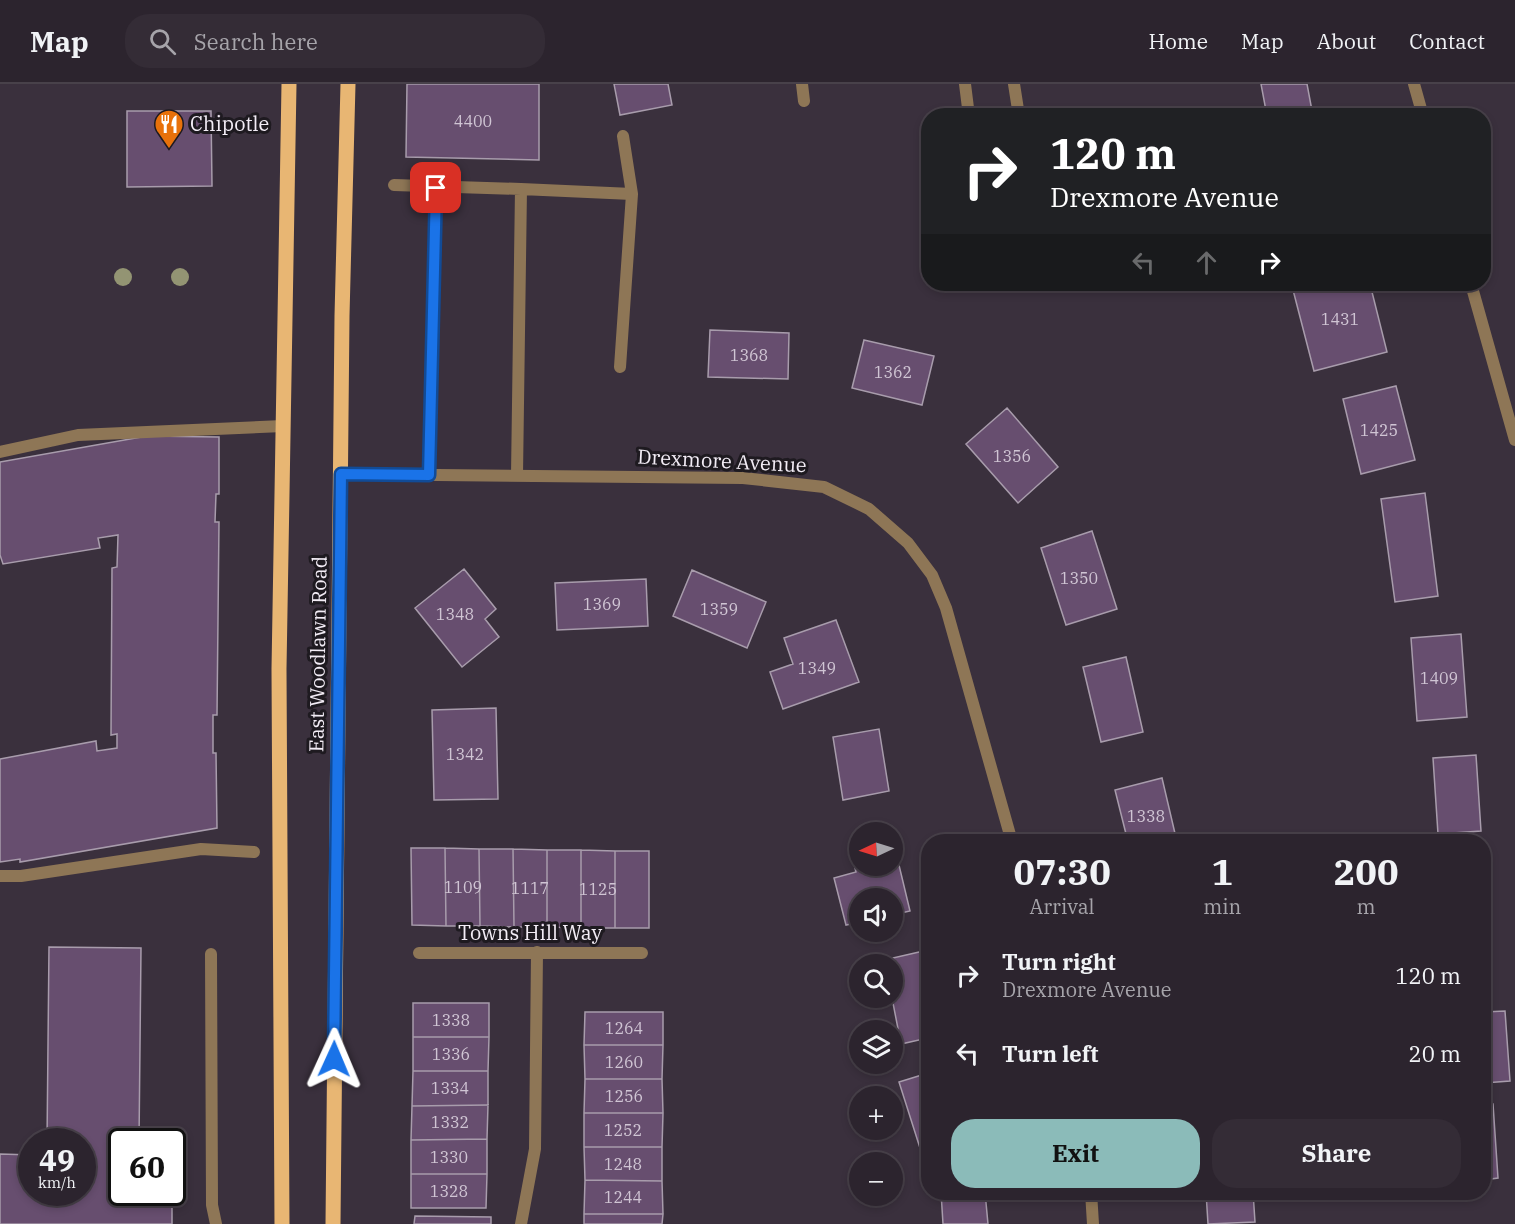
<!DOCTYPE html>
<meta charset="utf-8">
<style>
body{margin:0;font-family:"IBM Plex Serif",serif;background:#342c36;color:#f1f3f6;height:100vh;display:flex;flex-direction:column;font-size:22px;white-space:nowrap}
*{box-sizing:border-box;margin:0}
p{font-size:20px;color:#a6a4aa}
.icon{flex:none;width:33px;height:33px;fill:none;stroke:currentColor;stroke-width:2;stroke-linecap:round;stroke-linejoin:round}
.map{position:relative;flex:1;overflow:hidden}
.panel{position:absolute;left:921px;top:750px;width:570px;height:366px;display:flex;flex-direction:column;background:#2c242e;border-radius:24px;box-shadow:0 3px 9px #0003,0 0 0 2px #48414a}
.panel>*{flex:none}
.hud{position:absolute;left:921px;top:24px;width:570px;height:183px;border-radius:24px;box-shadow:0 3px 9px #0003,0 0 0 2px #48414a;background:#202124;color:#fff;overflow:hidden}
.needle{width:39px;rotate:266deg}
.controls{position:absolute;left:849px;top:738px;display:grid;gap:12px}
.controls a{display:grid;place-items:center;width:54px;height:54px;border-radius:50%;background:#2c242e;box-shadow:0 3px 9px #0003,0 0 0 2px #48414a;font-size:30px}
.speed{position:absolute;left:18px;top:1044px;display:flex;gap:12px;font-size:30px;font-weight:700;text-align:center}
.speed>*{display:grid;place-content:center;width:78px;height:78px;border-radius:50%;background:#2c242e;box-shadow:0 3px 9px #0003,0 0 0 2px #48414a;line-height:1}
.speed small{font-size:15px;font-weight:400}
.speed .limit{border:3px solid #111;border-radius:9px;background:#fff;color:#111}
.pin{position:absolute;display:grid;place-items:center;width:51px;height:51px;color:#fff;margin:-26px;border-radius:12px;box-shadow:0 3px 9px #0006}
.me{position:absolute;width:66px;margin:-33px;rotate:1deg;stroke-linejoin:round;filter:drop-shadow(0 0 4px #0008)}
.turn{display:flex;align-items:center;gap:21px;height:126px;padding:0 30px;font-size:27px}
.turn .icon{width:78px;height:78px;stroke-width:2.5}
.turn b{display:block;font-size:42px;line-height:51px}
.lanes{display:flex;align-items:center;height:57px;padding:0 30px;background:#0003;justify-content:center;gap:30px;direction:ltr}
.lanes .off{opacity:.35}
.eta{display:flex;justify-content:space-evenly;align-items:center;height:102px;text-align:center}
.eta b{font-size:36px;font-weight:700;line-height:42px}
.button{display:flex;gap:12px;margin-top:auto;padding:12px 30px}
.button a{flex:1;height:69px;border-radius:24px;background:#8bbbb9;color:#111;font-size:24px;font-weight:700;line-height:69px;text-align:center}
.button a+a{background:#342c36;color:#f1f3f6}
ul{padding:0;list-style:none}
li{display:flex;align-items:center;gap:18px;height:78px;padding:0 30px}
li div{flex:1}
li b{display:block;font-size:22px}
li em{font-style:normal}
header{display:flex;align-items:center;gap:36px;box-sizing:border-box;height:84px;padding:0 30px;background:#2c242e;border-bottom:2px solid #48414a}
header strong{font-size:28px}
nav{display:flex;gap:33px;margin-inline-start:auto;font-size:21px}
.search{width:420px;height:54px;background:#342c36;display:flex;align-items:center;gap:15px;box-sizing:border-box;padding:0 21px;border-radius:24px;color:#a6a4aa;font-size:22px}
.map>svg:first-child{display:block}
.building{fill:#674e6f;stroke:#a89cac;stroke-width:1.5}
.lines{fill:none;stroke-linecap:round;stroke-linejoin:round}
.lane{stroke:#8e7656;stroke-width:12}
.street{stroke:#8e7656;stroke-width:12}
.primary{stroke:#e8b673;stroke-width:15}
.tree{fill:#939473}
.route-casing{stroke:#114b97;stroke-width:15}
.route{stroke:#1a73e8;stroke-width:10}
.labels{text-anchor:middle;stroke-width:6;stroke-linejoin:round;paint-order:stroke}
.number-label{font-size:16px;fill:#d0c5d4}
.poi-label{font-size:20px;fill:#f3edf6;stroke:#1e1a20;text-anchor:start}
.street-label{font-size:20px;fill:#f3edf6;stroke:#1e1a20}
</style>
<header>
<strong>Map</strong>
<div class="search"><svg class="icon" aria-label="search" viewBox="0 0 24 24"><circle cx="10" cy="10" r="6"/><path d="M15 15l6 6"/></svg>Search here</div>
<nav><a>Home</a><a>Map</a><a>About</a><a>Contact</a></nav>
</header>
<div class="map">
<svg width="1515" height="1140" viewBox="0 0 1515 1140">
<rect width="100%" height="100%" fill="#3a303d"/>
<path class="building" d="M407,0H539V76L406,73Z
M614,0H668L672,21L620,31Z
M1261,0H1307L1313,32H1267Z
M127,27H211L212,102L127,103Z
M1301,200H1370L1387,268L1314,287L1292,202Z
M710,246L789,249L788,295L708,293Z
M864,256L934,272L922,321L852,304Z
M1396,302L1415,376L1361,390L1343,315Z
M1007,324L1058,383L1018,419L966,360Z
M147,352L219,353V410H216L215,438H219L217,631H213V669H216L217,744L20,778V775L0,778V675L96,657L97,667L117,664V650L111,651L112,484L117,483L118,451L98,454L100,464L3,480L0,471V378Z
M1425,409L1438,512L1395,518L1381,415Z
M1092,447L1117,525L1066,541L1041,464Z
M464,485L496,525L485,535L499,553L462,583L415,524Z
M692,486L766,518L747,564L673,532Z
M646,495L648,542L557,546L555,499Z
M836,536L859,598L783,625L770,588L793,580L784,554Z
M1461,550L1467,633L1417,637L1411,554Z
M1126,573L1143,648L1101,658L1083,583Z
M496,624L498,715L434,716L432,626Z
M879,645L889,707L843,716L833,653Z
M1476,671L1481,747L1438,750L1433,674Z
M1162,694L1177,758H1128L1115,706Z
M892,752L910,827L892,831V814H860V838L846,841L834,794L856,788L849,760L860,757V782H892Z
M411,764H445L446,842L412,841Z
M445,764L479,765L480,842H446Z
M479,765H513L514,843L480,842Z
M513,765L547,766V843H514Z
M547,766H581V844L547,843Z
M581,766L615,767V844H581Z
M615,767H649V844H615Z
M49,863L141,864L139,1058H122V1108L172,1111V1140H0V1070L32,1071V1108H82V1058H47Z
M928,866V954L901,960L892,914V880H885L884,876Z
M413,919H489V953H413Z
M1505,927L1510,997L1484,999V928Z
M585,928H663V961H584Z
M413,953H489L488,987H413Z
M584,961H663L662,995H585Z
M413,987H488V1021L412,1022Z
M925,990L928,1001V1061L920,1064L899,998Z
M585,995H662L663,1029H584Z
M1484,1020H1493L1498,1094L1484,1096Z
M488,1021L487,1055L411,1056L412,1022Z
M584,1029H663L662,1063H584Z
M487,1055V1090H411V1056Z
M584,1063H662V1097L585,1096Z
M411,1090H487L486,1124H411Z
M585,1096L662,1097L663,1130H584Z
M941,1108H985L988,1140H943Z
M1206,1108H1253L1255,1138L1208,1140Z
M584,1130H663L662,1140H584Z
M415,1132L491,1133V1140H414Z"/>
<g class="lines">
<path class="lane" d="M802,0L804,17
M965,0L969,32
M1014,0L1019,32
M623,52L632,110
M394,101L521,105L517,391
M521,105L632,110L620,283
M0,368L78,351L283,342
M429,391L436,104
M0,792H21L201,765L254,768
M211,870L212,1121L216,1140"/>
<path class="street" d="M1414,0L1423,32
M1471,200L1515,356
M341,390L743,394L824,403L869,425L908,459L932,491L946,524L1012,758
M419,869H642
M1091,1108L1093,1140
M521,1140L535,1065L537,868"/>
<path class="primary" d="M282,1140L279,585L289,0
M333,1140L342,232L348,0"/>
</g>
<g class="tree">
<circle cx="123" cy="193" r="9"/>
<circle cx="180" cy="193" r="9"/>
</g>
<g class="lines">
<g class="route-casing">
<path id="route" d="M334,975L341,390L429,391L436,104"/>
</g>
<use href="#route" class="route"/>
</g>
<defs>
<g id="restaurant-pin" transform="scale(1.5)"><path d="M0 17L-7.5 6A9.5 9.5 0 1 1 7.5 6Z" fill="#e8710a" stroke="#1e1a20"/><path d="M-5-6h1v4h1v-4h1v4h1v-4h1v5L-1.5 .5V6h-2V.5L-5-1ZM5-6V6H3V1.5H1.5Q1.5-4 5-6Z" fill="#fff"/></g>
</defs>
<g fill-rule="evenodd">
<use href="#restaurant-pin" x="169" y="40"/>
</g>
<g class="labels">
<g class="number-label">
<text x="473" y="43">4400</text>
<text x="1340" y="241">1431</text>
<text x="749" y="277">1368</text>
<text x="893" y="294">1362</text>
<text x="1379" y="352">1425</text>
<text x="1012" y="378">1356</text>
<text x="1079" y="500">1350</text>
<text x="602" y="526">1369</text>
<text x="719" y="531">1359</text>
<text x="455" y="536">1348</text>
<text x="817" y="590">1349</text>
<text x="1439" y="600">1409</text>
<text x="465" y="676">1342</text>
<text x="1146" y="738">1338</text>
<text x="463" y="809">1109</text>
<text x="530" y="810">1117</text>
<text x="598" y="811">1125</text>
<text x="451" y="942">1338</text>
<text x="624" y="950">1264</text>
<text x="451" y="976">1336</text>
<text x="624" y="984">1260</text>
<text x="450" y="1010">1334</text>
<text x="624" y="1018">1256</text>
<text x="450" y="1044">1332</text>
<text x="623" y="1052">1252</text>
<text x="449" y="1079">1330</text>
<text x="623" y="1086">1248</text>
<text x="449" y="1113">1328</text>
<text x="623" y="1119">1244</text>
</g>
<g class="poi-label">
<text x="190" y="47">Chipotle</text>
</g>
<g class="street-label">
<text transform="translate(722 377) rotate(3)" y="7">Drexmore Avenue</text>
<text transform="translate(318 570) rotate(-89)" y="7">East Woodlawn Road</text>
<text x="530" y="856">Towns Hill Way</text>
</g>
</g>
</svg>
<div class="controls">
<a><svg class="needle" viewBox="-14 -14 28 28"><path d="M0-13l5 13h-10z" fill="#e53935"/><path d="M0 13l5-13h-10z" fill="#a6a4aa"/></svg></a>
<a><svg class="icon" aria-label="sound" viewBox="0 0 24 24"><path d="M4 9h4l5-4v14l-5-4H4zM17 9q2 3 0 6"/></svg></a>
<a><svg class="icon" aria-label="search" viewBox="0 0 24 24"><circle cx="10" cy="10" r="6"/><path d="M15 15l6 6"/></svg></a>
<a><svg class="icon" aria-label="layers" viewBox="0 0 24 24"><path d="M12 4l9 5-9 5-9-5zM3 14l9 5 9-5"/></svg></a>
<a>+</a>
<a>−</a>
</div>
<div class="speed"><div>49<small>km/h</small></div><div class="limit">60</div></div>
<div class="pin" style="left:436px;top:104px;background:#d93025"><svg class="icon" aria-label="arrive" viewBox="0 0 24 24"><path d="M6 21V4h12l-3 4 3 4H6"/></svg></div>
<svg class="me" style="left:334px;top:975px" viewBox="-20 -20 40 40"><path d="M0-17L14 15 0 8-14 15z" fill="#1a73e8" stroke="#fff" stroke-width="4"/></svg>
<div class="hud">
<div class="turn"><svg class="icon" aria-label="right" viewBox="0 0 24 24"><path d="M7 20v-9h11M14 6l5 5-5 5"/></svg><div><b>120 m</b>Drexmore Avenue</div></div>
<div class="lanes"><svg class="icon off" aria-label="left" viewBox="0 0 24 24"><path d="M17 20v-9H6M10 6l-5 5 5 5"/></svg><svg class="icon off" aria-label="ahead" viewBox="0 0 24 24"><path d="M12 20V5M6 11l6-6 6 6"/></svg><svg class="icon" aria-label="right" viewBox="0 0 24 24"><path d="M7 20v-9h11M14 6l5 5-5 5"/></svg></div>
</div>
<section class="panel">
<div class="eta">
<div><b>07:30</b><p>Arrival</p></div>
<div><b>1</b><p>min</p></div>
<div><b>200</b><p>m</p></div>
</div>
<ul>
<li><svg class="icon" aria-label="right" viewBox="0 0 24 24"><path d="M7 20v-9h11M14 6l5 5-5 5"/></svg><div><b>Turn right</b><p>Drexmore Avenue</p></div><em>120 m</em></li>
<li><svg class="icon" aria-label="left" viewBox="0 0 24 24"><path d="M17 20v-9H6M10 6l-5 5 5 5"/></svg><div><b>Turn left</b></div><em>20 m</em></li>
</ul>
<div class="button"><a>Exit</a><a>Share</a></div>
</section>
</div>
